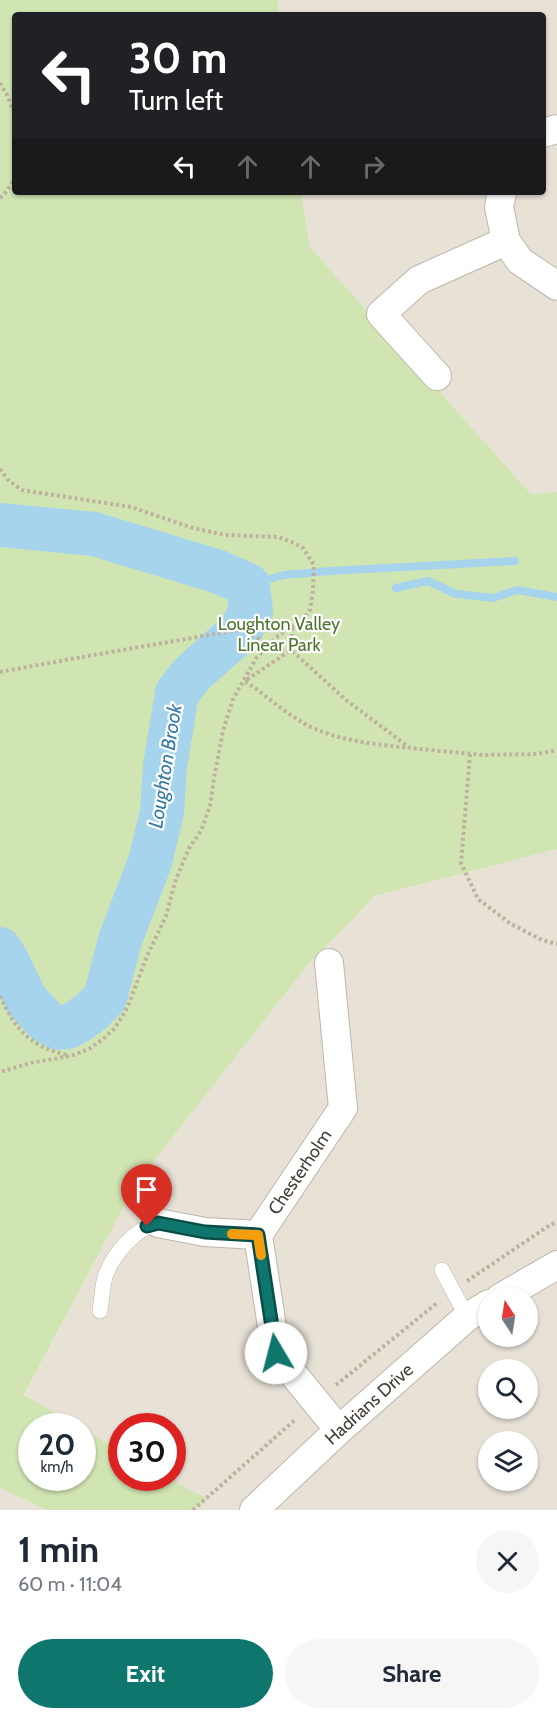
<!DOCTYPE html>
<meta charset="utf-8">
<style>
body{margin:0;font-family:Cabin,sans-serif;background:#f6f6f7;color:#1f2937;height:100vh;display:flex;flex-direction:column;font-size:22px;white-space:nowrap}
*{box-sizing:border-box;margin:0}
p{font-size:20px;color:#747a83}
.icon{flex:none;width:33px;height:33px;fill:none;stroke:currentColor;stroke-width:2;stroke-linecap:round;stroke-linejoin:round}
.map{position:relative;height:1510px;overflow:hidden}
.sheet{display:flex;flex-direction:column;background:#fff;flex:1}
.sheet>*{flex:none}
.hud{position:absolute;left:12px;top:12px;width:534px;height:183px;border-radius:6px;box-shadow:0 2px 4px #0004;background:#202124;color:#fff;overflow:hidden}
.needle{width:39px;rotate:348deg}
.controls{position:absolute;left:478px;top:1287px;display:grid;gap:12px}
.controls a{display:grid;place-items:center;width:60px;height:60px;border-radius:50%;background:#fff;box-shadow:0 2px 4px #0004;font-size:30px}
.speed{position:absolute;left:18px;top:1413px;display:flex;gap:12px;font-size:30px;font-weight:700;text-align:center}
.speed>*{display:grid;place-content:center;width:78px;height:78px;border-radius:50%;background:#fff;box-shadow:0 2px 4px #0004;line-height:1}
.speed small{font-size:15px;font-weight:400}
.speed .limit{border:9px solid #d22;background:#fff;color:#111}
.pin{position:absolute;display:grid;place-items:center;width:51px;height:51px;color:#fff;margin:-62px -26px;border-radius:50% 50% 50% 0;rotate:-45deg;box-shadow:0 0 6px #0007}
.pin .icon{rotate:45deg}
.me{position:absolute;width:66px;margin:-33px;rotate:352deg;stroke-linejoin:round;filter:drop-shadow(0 0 4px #0008)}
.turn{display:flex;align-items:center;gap:21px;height:126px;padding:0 18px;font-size:27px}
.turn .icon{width:78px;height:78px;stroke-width:2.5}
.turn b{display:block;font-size:42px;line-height:51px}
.lanes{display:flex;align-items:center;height:57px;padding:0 18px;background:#0003;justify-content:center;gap:30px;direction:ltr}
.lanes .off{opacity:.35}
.round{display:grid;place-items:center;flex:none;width:63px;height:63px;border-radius:32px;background:#f6f6f7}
.overview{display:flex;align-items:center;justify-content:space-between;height:102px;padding:0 18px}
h1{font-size:36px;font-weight:800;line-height:45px}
.cta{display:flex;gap:12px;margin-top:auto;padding:12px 18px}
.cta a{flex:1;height:69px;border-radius:36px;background:#0f766e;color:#fff;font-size:24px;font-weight:800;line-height:69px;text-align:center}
.cta a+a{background:#f6f6f7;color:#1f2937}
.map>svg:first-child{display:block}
.residential{fill:#e7e1d6;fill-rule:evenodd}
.green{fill:#d1e5b2}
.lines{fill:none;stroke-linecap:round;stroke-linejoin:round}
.stream{stroke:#a7d4ed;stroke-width:8}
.river{stroke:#a7d4ed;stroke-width:44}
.lane-casing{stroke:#beb6ab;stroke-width:16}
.street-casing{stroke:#beb6ab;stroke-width:30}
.path{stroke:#bfb19d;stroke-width:4;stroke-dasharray:3 3;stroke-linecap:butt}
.lane{stroke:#fff;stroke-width:15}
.street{stroke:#fff;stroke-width:28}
.path-bridge{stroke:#bfb19d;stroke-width:4;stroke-dasharray:3 3;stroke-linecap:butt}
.route-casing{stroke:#0a4d48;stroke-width:15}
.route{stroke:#0f766e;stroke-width:10}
.slow{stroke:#f59e0b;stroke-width:10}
.labels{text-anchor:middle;stroke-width:4.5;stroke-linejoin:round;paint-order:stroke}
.park-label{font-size:18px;fill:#4c752d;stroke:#fff}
.street-label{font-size:18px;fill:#463f37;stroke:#fff}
.water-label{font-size:20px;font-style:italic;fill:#337ba5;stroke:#fff}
</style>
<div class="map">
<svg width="557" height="1510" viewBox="0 0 557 1510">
<rect width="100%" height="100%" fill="#f3efe8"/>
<path class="residential" d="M278,0H557V492L531,494L310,247L301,192H543V15H279Z
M557,849V1510H193L206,1499L168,1478H172V1426H122L121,1451L83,1429L82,1426H78L24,1396L136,1184L306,967L375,896ZM489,1298H528V1336H489ZM489,1370H528V1408H489ZM489,1442H528V1480H489Z
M0,1488L47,1510H0Z"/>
<path class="green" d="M0,0H278L279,15H15V192H301L310,247L531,494L557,492V849L375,896L306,967L136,1184L24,1395L78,1426H32V1478H82L83,1429L121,1451L122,1478H168L207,1499L193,1510H47L0,1488Z"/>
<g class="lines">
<path class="stream" d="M248,585L284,575L330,571L515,561
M396,588L428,581L456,594L493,598L517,590L557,597"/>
<path class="river" d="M0,525L94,534L219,572L248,585L251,611L240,631L192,674L177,693L165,766L162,812L150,862L120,940L105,998L91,1012L77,1022L68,1027L58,1028L47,1022L26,1000L8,962L0,949"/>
<g class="lane-casing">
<path id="lane" d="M442,1270L467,1317
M100,1311C102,1299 102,1285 106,1274C115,1252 135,1229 158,1223"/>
</g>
<g class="street-casing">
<path id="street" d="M543,133L557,129
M502,192L499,207L506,241L520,261L557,286
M437,376L381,314L419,280L506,241
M329,963L343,1108L258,1235L276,1353L339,1430
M158,1223L205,1232L258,1235
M500,1298L557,1265
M254,1510L339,1430L467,1317L489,1304"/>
</g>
<path class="path" d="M0,83L7,95L15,115
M0,198L6,192L15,179
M0,469L9,481L22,490L131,507L193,528L225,535L278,537L294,543L303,548L314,565L313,590L310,610L303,619L278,636L257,657L233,699L223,731L214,778L210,806L201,831L189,848L175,882L166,916L147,956L128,1006L122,1017L114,1029L103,1039L89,1049L71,1056L30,1063L0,1072
M292,628L291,650L245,681C265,695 284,712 305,724C337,741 374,744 409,748
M275,650H291L346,700L410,748L483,755L538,754L557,750
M0,672L82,657
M470,754L461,863L478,899L511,924L542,940L557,944
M0,996C16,1031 30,1046 67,1055
M467,1281L550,1225L557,1222
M336,1385L437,1303
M193,1510L296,1419"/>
<use href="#lane" class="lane"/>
<use href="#street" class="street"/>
<path class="path-bridge" d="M82,657L244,629L275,650"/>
</g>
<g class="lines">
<g class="route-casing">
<path id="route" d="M147,1226L158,1223L205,1232L258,1235L276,1353"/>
</g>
<use href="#route" class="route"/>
<path class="slow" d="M232,1234L258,1235L261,1255"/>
</g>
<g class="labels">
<g class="park-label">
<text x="279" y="630">Loughton Valley<tspan x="279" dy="21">Linear Park</tspan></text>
</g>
<g class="street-label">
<text transform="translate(300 1172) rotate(-56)" y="6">Chesterholm</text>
<text transform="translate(369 1404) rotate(-42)" y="6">Hadrians Drive</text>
</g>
<g class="water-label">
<text transform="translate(165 766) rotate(-81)" y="7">Loughton Brook</text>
</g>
</g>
</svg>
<div class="controls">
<a><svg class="needle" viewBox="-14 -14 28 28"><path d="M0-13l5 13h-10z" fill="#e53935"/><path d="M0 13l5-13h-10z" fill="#747a83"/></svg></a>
<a><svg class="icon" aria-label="search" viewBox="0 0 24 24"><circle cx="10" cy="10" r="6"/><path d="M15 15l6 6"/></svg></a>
<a><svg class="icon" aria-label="layers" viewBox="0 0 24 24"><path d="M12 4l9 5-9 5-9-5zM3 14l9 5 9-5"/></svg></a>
</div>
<div class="speed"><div>20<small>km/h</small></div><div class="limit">30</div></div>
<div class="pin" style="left:147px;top:1226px;background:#d93025"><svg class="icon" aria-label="arrive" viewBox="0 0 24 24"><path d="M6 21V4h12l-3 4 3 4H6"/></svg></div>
<svg class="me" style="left:276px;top:1353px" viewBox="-20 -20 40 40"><circle r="19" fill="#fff"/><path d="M0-13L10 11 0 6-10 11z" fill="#0f766e"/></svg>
<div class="hud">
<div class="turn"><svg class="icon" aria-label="left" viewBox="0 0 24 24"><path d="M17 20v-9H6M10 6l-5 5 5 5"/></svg><div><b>30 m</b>Turn left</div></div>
<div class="lanes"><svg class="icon" aria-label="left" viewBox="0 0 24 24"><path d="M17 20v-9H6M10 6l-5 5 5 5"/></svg><svg class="icon off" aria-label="ahead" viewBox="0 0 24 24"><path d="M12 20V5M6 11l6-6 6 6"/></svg><svg class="icon off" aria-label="ahead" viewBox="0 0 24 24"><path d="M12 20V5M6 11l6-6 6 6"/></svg><svg class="icon off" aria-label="right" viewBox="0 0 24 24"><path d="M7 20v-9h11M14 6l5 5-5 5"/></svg></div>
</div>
</div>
<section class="sheet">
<div class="overview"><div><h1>1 min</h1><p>60 m · 11:04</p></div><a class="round"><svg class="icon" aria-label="close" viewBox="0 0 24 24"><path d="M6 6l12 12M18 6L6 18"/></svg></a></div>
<div class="cta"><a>Exit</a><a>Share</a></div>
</section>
